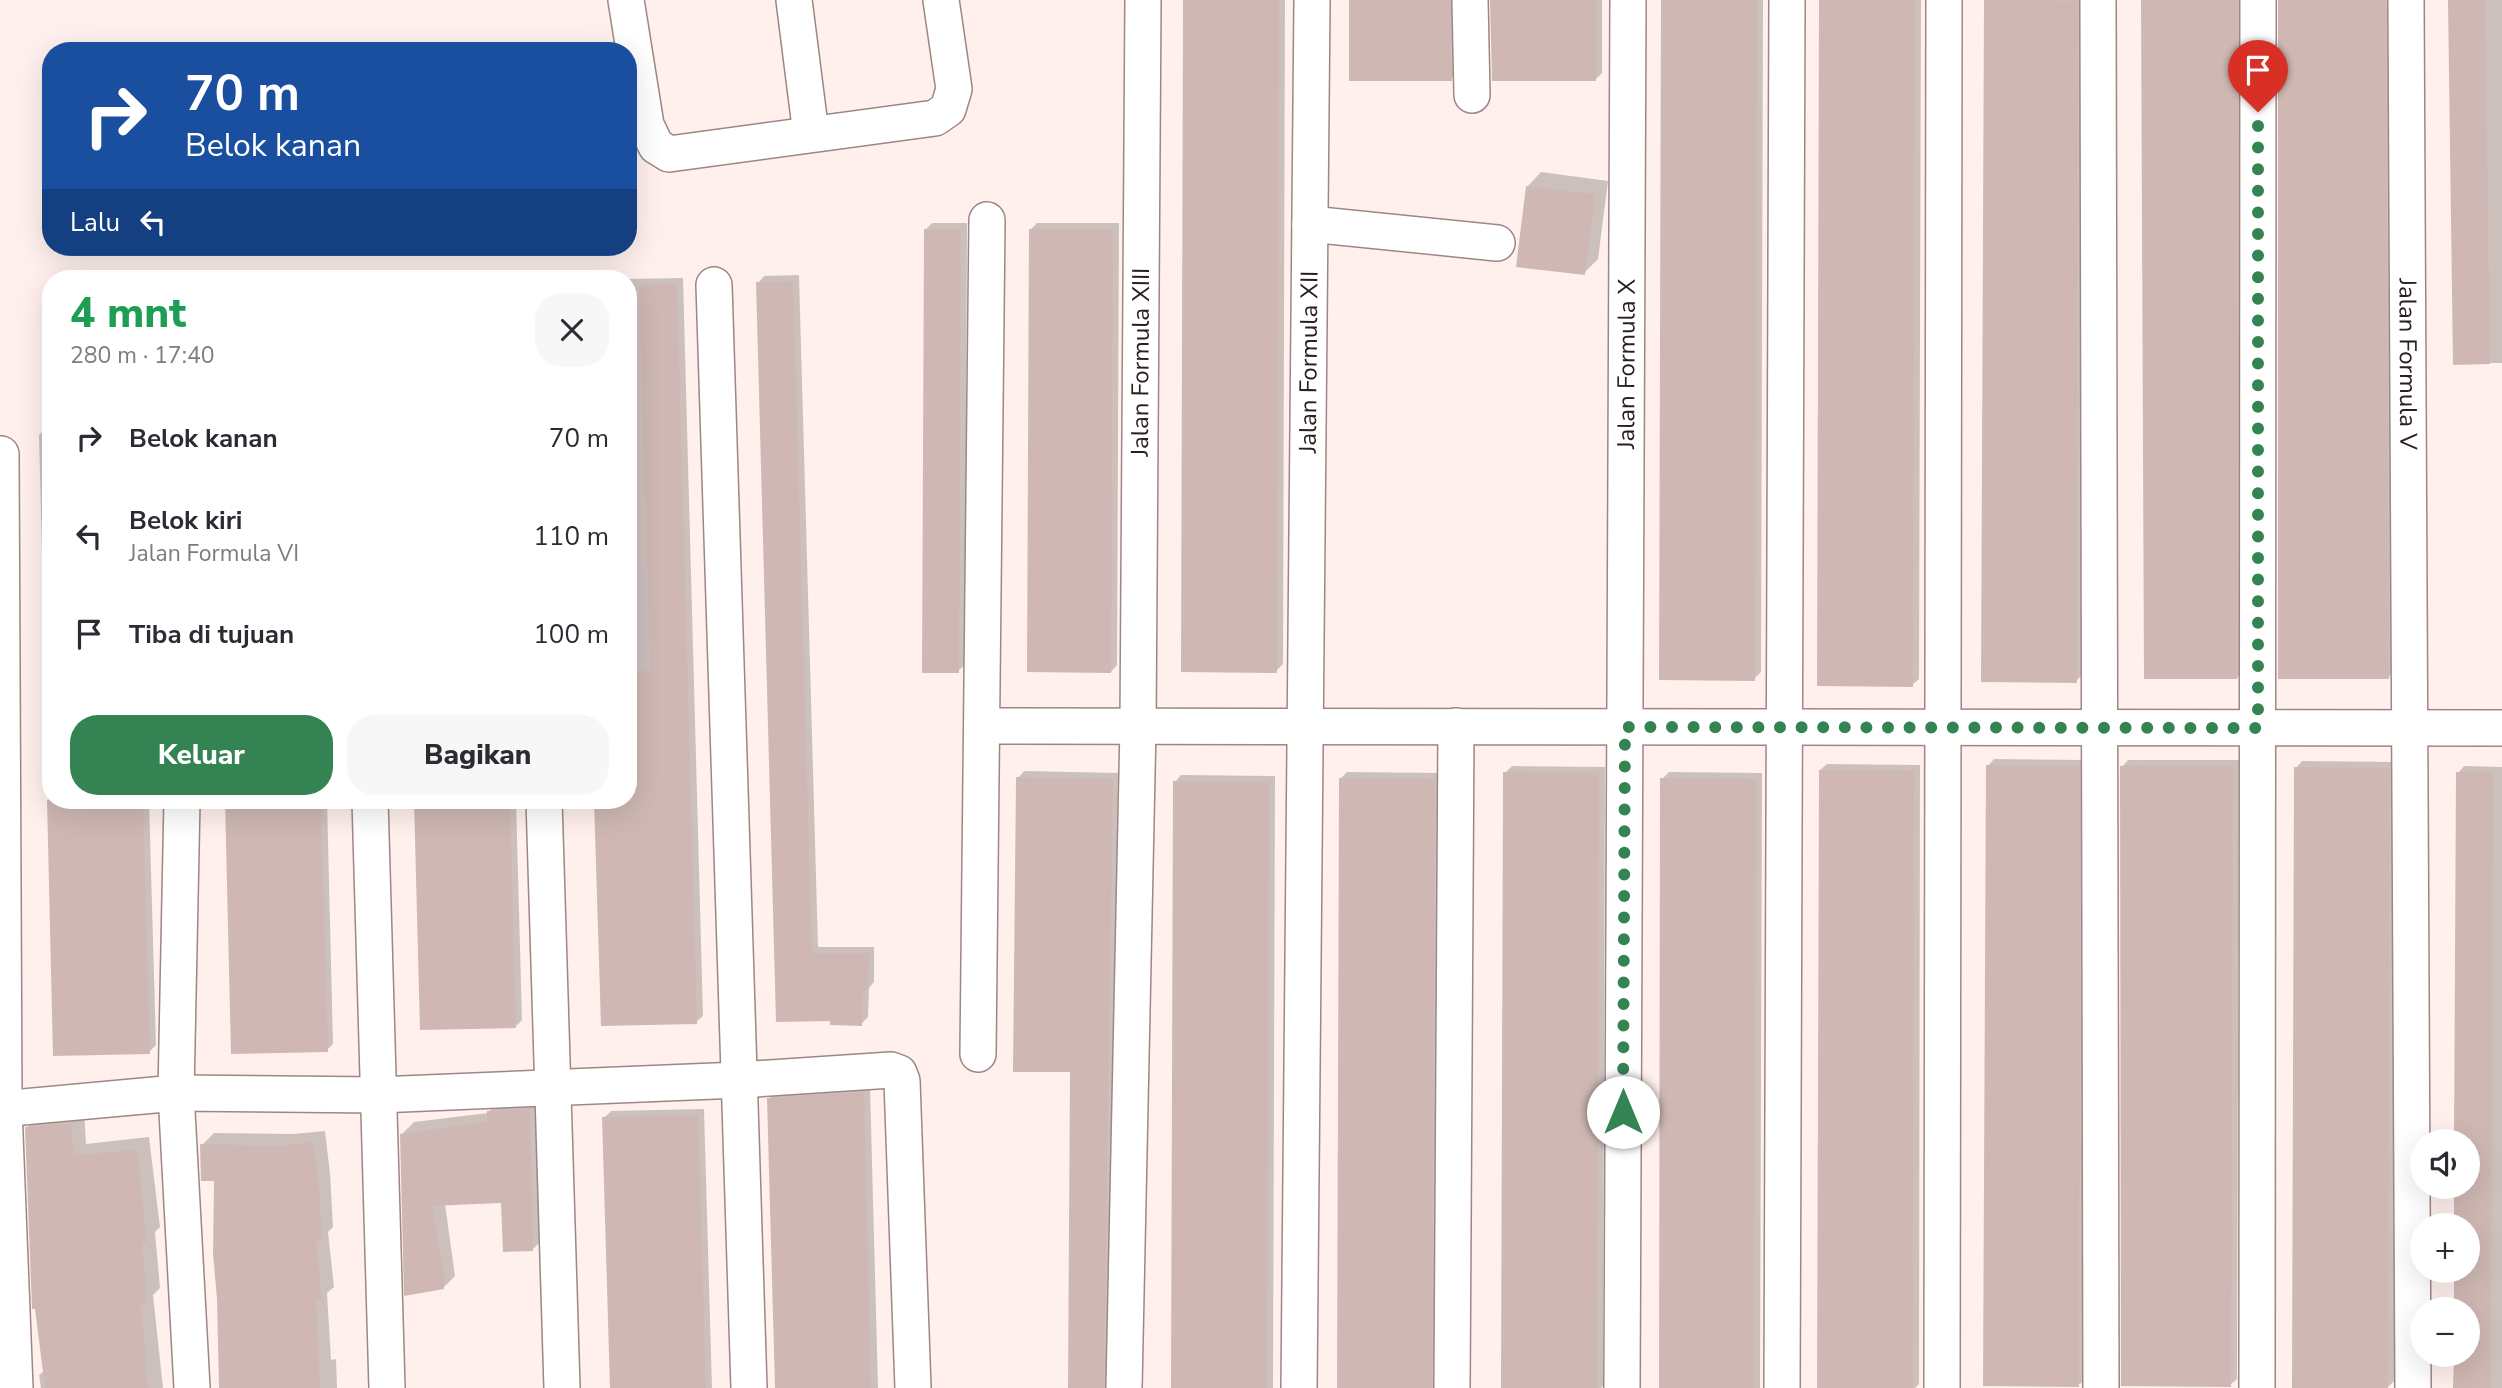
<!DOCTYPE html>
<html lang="id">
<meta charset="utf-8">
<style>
body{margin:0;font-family:"Nunito Sans",sans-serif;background:#f7f7f7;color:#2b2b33;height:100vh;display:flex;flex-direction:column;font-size:26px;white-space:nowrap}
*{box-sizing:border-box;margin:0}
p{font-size:23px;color:#7c7c81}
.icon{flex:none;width:38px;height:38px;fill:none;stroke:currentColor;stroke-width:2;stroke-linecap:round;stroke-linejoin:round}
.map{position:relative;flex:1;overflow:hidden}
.panel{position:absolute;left:42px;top:270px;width:595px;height:539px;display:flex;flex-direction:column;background:#fff;border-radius:28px;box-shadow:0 7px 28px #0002}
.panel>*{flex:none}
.banner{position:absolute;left:42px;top:42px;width:595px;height:214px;border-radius:28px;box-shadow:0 7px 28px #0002;background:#1a4fa0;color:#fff;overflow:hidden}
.buttons{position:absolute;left:2410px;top:1129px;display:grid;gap:14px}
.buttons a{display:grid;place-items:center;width:70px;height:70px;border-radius:50%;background:#fff;box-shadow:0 7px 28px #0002;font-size:35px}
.pin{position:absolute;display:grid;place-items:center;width:60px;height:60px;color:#fff;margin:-72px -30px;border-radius:50% 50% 50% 0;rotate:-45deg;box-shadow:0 0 7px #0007}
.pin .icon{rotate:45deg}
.me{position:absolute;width:77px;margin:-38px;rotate:0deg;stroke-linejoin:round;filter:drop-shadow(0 0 5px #0008)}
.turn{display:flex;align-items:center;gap:24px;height:147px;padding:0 28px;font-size:32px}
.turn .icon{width:91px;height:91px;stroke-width:2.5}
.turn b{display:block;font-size:49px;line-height:60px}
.then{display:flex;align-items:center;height:66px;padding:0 28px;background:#0003;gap:14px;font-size:26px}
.round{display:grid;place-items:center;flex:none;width:74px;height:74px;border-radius:28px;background:#f7f7f7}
.summary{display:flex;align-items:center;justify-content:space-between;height:119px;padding:0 28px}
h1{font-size:42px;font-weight:800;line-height:52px;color:#1e9e55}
.cta{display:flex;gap:14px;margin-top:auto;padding:14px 28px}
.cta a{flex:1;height:80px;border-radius:28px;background:#348353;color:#fff;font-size:28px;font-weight:800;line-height:80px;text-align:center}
.cta a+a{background:#f7f7f7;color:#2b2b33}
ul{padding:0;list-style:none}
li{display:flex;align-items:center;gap:21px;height:98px;padding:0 28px}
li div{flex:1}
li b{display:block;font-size:26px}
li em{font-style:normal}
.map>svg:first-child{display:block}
.shadow{fill:#0003}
.building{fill:#cfb8b3}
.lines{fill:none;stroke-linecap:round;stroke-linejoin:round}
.minor-casing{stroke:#9d8782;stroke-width:38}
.minor{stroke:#fff;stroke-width:35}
.route{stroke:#348353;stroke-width:12;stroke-dasharray:0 21.6}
.labels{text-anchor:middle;stroke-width:5;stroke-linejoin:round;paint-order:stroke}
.street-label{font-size:24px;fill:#29201e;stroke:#fff}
</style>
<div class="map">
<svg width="2502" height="1388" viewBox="0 0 2502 1388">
<rect width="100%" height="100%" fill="#fff0ed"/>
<path class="shadow" d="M1184,0H1285L1283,664L1276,671Z
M1350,0H1456L1457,72L1451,79Z
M1492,0H1602V73L1595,80Z
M1662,0H1763L1761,672L1754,679Z
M1821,0H1921L1919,679L1912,685Z
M1985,0H2085L2083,674L2076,681L1983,680Z
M2143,0H2244L2243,671L2237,678Z
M2280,0H2391L2395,670L2389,677Z
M2450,0H2502V363H2455Z
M1541,172L1608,181L1598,259L1584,273L1527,187Z
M932,223H967L965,665L958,671L925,230Z
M1037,223H1119L1117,665L1111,672L1031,229Z
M799,275L818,947H874V982L869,988L868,1017L861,1024L832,1019L778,1020L758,283L764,276Z
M683,278L703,1016L696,1022L603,1024L596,800H628V279Z
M46,428H51V800H149L156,1045L149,1052L55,1054L39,435Z
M1994,759L2085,760L2087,1378L2080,1384L1985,1385L1988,766Z
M2128,760H2239L2237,1379L2230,1385L2122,767Z
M2302,761L2396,762L2394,1381L2387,1388L2296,768Z
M1827,764L1920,765L1919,1384L1915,1388H1818L1820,770Z
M1512,766L1605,767L1603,1386L1601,1388H1503L1505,773Z
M2464,766L2502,767V1388H2455L2468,1354V1309H2455L2468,1270V1225H2456L2468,1186V1141H2456L2458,773Z
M1024,771L1118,773L1111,1388H1070L1071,1070L1018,778Z
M1347,772L1441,773L1439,1388H1338L1341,778Z
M1669,772L1762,773L1760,1388H1661L1662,779Z
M1181,775L1275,776L1273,1388H1173L1175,782Z
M226,800H327L333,1044L327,1050L233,1053Z
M416,800H516L522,1020L515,1027L422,1028Z
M870,1086L878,1388H777L769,1099L776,1092Z
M541,1098L545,1237L533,1249L503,1201L445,1204L455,1276L443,1288L402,1134L414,1122L488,1113L500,1099Z
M704,1109L712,1388H611L604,1118L611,1111Z
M84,1110L86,1144L149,1137L160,1227L155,1232L160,1288L153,1295L163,1388H41L39,1375L45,1370L27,1128L40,1114Z
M325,1131L330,1174L333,1227L328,1232L334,1287L327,1293L331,1360L336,1359L337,1388H221L215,1180L202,1145L214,1133L293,1134Z"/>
<path class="building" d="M1183,0H1279L1277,673L1181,672Z
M1349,0H1450L1452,81H1349Z
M1490,0H1596V81H1492Z
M1661,0H1757L1755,681L1659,680Z
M1819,0H1915L1913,687L1817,686Z
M1984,0L2078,1L2077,683L1981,682Z
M2141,0H2238L2237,679H2144Z
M2278,0H2386L2389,679H2278Z
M2448,0H2485L2490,364L2453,365Z
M1526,186L1595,194L1585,275L1516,267Z
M924,229H961L959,673H922Z
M1029,229H1113L1111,673L1027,672Z
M793,281L812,953H869L868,990H863L862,1026L830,1025V1021L776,1022L756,282Z
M677,283L697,1024L601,1026L594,800H628V671H650L639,285Z
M1986,765L2080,766L2079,1387L1983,1386Z
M2137,765L2233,766L2231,1387L2121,1386L2120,766Z
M2294,767L2390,768L2388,1388H2292Z
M1819,770L1914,771L1913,1388H1817Z
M1503,772L1599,773L1597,1388H1501Z
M2456,772H2493L2491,1388H2453L2454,1354H2468V1309H2454V1270H2468V1225H2454V1186H2468V1141H2454Z
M1016,777L1113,779L1104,1388H1068L1070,1072H1013Z
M1339,778L1435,779L1432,1388H1337Z
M1660,778L1756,779L1754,1388H1659Z
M1173,781L1269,782L1267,1388H1171Z
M47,800H143L150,1054L53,1056Z
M225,800H321L328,1052L231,1054Z
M414,800H510L516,1028L420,1030Z
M864,1092L871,1388H775L767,1098Z
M530,1109L533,1251L503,1252L501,1203L432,1206L444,1276V1289L404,1296L400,1134L487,1122V1111Z
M698,1115L706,1388H610L602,1117Z
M72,1123L73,1156L137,1149L147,1242L142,1243L147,1303L140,1304L147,1359H145L148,1388H45L35,1309H32L25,1127Z
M313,1142L319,1187L322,1241H316L322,1300L316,1301L320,1388H219L217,1299L213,1254L214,1181H201L200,1144L279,1146Z"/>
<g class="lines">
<g class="minor-casing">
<g id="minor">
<path d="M626,0L646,125L656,146L669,154L935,118L948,109L954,89L941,0"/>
<path d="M794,0L811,134"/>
<path d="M1470,0L1472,95"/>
<path d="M2098,0L2101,1388"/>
<path id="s1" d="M2406,0L2413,1388"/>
<path d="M1310,224L1497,243"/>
<path d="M714,285L749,1388"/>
<path d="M1,454L4,1109L15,1388"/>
<path d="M982,726L2502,728"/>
<path d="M182,800L176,1093L192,1388"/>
<path d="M370,800L387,1388"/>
<path d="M544,800L562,1388"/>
<path d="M978,1054L987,220"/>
<path d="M0,1109L176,1093L378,1095L739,1080L891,1070L899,1073L902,1081L913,1388"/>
<path id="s2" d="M1124,1388L1138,726L1143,0"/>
<path id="s3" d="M1299,1388L1312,0"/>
<path d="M1452,1388L1456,726"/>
<path id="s4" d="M1622,1388L1628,0"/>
<path d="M1782,1388L1787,0"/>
<path d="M1942,1388L1944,0"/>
<path d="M2257,1388L2258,0"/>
</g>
</g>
<use href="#minor" class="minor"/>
</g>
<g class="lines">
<path class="route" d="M1623,1112L1625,727L2258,728V112"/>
</g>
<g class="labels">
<g class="street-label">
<text dy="8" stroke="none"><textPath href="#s2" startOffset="1026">Jalan Formula XIII</textPath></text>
<text dy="8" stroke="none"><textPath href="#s3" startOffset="1026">Jalan Formula XII</textPath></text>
<text dy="8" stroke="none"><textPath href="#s4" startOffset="1024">Jalan Formula X</textPath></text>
<text dy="8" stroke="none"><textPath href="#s1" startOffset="364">Jalan Formula V</textPath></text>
</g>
</g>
</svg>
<div class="buttons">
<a><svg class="icon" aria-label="sound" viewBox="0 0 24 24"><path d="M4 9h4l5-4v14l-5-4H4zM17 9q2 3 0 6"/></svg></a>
<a>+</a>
<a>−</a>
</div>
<div class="pin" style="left:2258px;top:112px;background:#d93025"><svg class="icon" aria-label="arrive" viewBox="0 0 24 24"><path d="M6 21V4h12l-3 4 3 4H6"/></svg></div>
<svg class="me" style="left:1623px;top:1112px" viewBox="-20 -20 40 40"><circle r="19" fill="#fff"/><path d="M0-13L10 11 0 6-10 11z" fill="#348353"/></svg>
<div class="banner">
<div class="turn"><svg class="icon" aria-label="right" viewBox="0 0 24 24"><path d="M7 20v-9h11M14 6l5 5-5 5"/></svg><div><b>70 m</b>Belok kanan</div></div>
<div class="then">Lalu<svg class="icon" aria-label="left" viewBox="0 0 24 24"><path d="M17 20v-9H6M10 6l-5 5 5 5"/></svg></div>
</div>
<section class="panel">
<div class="summary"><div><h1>4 mnt</h1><p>280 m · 17:40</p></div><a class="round"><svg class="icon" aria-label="close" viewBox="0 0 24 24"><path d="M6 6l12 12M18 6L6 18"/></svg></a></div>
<ul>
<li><svg class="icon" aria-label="right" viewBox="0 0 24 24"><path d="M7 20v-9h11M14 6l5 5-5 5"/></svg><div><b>Belok kanan</b></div><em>70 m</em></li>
<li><svg class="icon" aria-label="left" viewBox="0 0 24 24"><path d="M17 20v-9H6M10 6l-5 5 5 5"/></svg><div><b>Belok kiri</b><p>Jalan Formula VI</p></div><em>110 m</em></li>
<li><svg class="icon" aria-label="arrive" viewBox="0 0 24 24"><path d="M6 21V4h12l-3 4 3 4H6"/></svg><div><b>Tiba di tujuan</b></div><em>100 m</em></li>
</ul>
<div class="cta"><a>Keluar</a><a>Bagikan</a></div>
</section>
</div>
